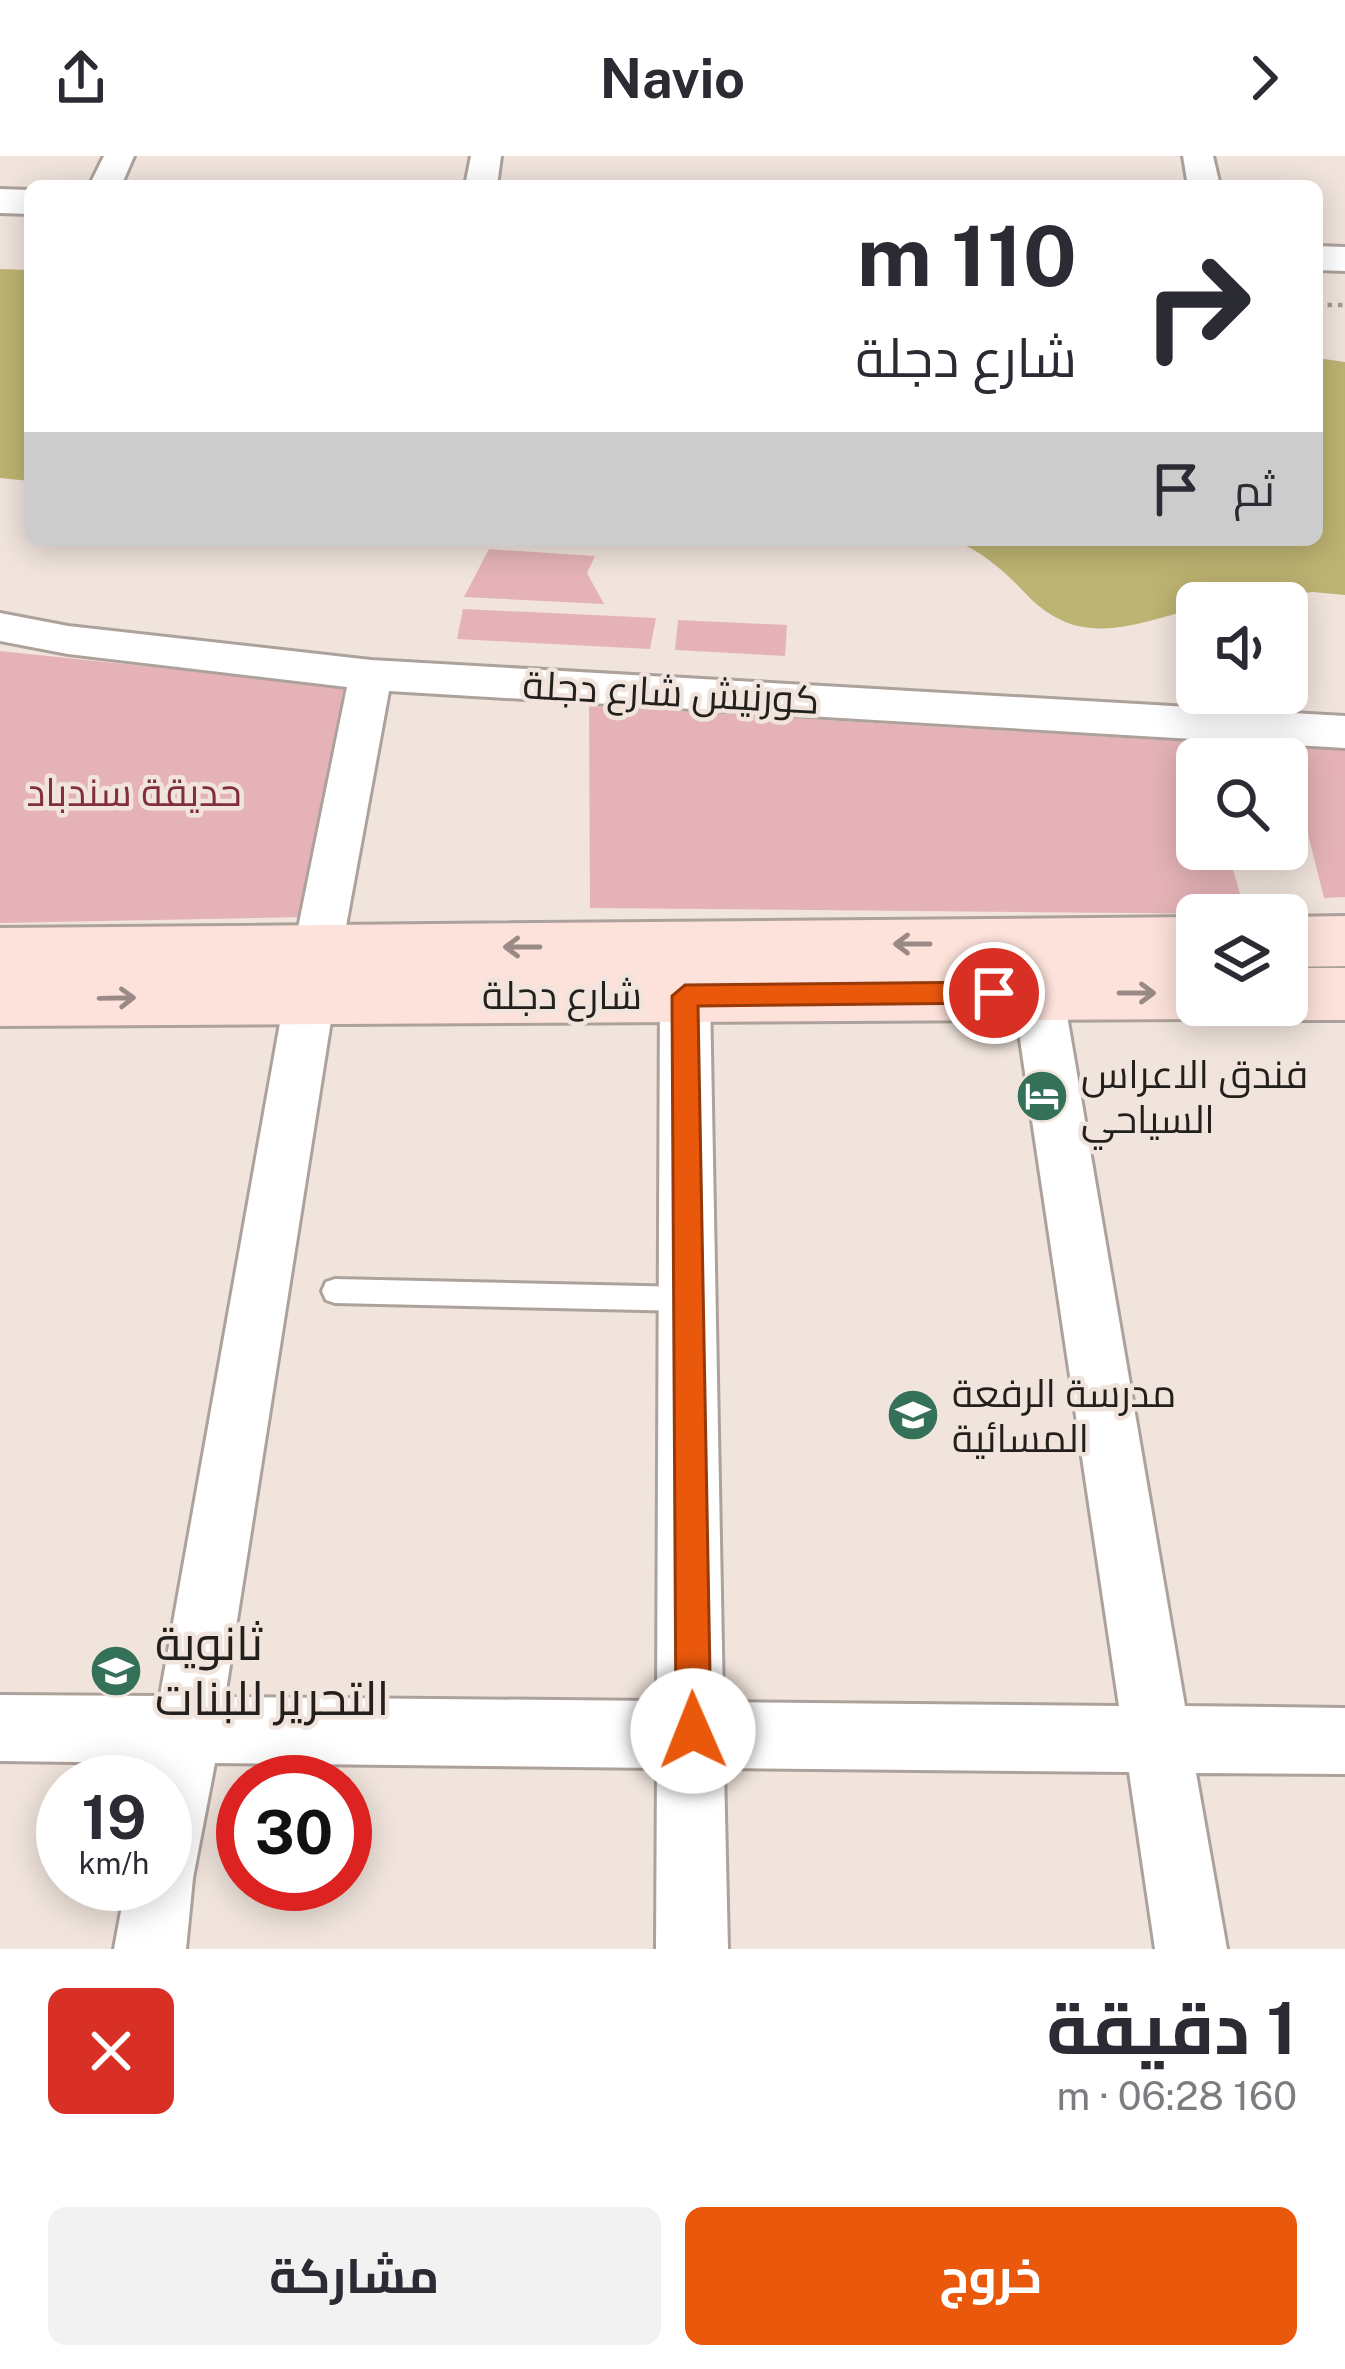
<!DOCTYPE html>
<html lang="ar">
<meta charset="utf-8">
<style>
body{margin:0;font-family:"Public Sans",Cairo,sans-serif;background:#f2f2f3;color:#2b2b33;direction:rtl;height:100vh;display:flex;flex-direction:column;font-size:45px;white-space:nowrap}
*{box-sizing:border-box;margin:0}
p{font-size:39px;color:#7c7c81}
.icon{flex:none;width:66px;height:66px;fill:none;stroke:currentColor;stroke-width:2;stroke-linecap:round;stroke-linejoin:round}
.map{position:relative;height:1793px;overflow:hidden;direction:ltr}
.sheet{display:flex;flex-direction:column;background:#fff;flex:1}
.sheet>*{flex:none}
.banner{position:absolute;left:24px;top:24px;width:1299px;height:366px;border-radius:18px;box-shadow:0 6px 30px #0003;direction:rtl;background:#fff;color:#2b2b33;overflow:hidden}
.tools{position:absolute;left:1176px;top:426px;display:grid;gap:24px}
.tools a{display:grid;place-items:center;width:132px;height:132px;border-radius:18px;background:#fff;box-shadow:0 6px 30px #0003;font-size:60px}
.speed{position:absolute;left:36px;top:1599px;display:flex;gap:24px;font-size:60px;font-weight:700;text-align:center}
.speed>*{display:grid;place-content:center;width:156px;height:156px;border-radius:50%;background:#fff;box-shadow:0 6px 30px #0003;line-height:1}
.speed small{font-size:30px;font-weight:400}
.speed .limit{border:18px solid #d22;background:#fff;color:#111}
.pin{position:absolute;display:grid;place-items:center;width:102px;height:102px;color:#fff;margin:-51px;border:6px solid #fff;border-radius:50%;box-shadow:0 3px 12px #0007}
.me{position:absolute;width:132px;margin:-66px;rotate:359deg;stroke-linejoin:round;filter:drop-shadow(0 0 9px #0008)}
.turn{display:flex;align-items:center;gap:42px;height:252px;padding:0 48px;font-size:54px}
.turn .icon{width:156px;height:156px;stroke-width:2.5}
.turn b{display:block;font-size:84px;line-height:102px}
.then{display:flex;align-items:center;height:114px;padding:0 48px;background:#0003;gap:24px;font-size:45px}
.round{display:grid;place-items:center;flex:none;width:126px;height:126px;border-radius:18px;background:#f2f2f3}
.summary{display:flex;align-items:center;justify-content:space-between;height:204px;padding:0 48px}
h1{font-size:72px;font-weight:700;line-height:90px}
.cta{display:flex;gap:24px;margin-top:auto;padding:24px 48px}
.cta a{flex:1;height:138px;border-radius:18px;background:#ea580c;color:#fff;font-size:48px;font-weight:700;line-height:138px;text-align:center}
.cta a+a{background:#f2f2f3;color:#2b2b33}
header{display:flex;justify-content:space-between;align-items:center;height:156px;padding:0 48px;background:#fff;font-size:54px;font-weight:700}
.map>svg:first-child{display:block}
.green{fill:#e5b3b7}
.water{fill:#bdb372}
.lines{fill:none;stroke-linecap:round;stroke-linejoin:round}
.service-casing{stroke:#ada29b;stroke-width:6}
.minor-casing{stroke:#ada29b;stroke-width:6}
.tertiary-casing{stroke:#ada29b;stroke-width:6}
.secondary-casing{stroke:#ada29b;stroke-width:6}
.path{stroke:#a59c96;stroke-width:4.5;stroke-dasharray:4.5 6;stroke-linecap:butt}
.service{fill:#fff;fill-rule:evenodd}
.minor{fill:#fff;fill-rule:evenodd}
.tertiary{fill:#fff;fill-rule:evenodd}
.secondary{fill:#fce2db;fill-rule:evenodd}
.oneway{stroke:#9a8a85}
.route{fill:#ea580c;stroke:#983908;stroke-width:3}
.labels{text-anchor:middle;stroke-width:9;stroke-linejoin:round;paint-order:stroke}
.street-label{font-size:39px;fill:#231f1c;stroke:#f0e4dc}
.park-label{font-size:39px;fill:#812e3d;stroke:#f0e4dc}
.poi-label{font-size:39px;fill:#231f1c;stroke:#f0e4dc;text-anchor:start}
.near-poi-label{font-size:48px;fill:#231f1c;stroke:#f0e4dc;text-anchor:start}
</style>
<header><svg class="icon" aria-label="forward" viewBox="0 0 24 24"><path d="M9 5l7 7-7 7"/></svg>Navio<svg class="icon" aria-label="share" viewBox="0 0 24 24"><path d="M12 15V3M7 8l5-5 5 5M5 13v7h14v-7"/></svg></header>
<div class="map">
<svg width="1345" height="1793" viewBox="0 0 1345 1793">
<rect width="100%" height="100%" fill="#f0e4dc"/>
<path class="green" d="M489,393L595,400L587,417L604,448L464,441Z
M463,453L656,462L650,493L457,483Z
M678,464L787,469L785,500L675,494Z
M0,495L344,531L307,761L0,767Z
M589,550L1197,586L1202,603H1197V693H1227L1246,758L590,752Z
M1286,591L1345,594V741L1324,742Z"/>
<path class="water" d="M0,113L30,114V325L0,322Z
M1317,202L1345,206V439L1313,436L1197,447V452C1134,468 1081,494 1028,440C1005,416 984,396 953,384H1317Z"/>
<g class="lines">
<g class="service-casing">
<path id="service" d="M335,1123L687,1131L696,1134L700,1143L696,1152L687,1155L335,1147L326,1144L322,1135L326,1126Z"/>
</g>
<g class="minor-casing">
<path id="minor" d="M104,0H134L121,30H89Z
M471,0H501L497,30H465Z
M1183,0H1213L1220,30H1188Z
M0,457L68,470L371,504L1345,560V592L389,535L342,792L335,806L318,811L301,806L294,792L347,531L68,498L0,485Z
M1038,816L1056,822L1063,836L1185,1550L1345,1552V1618L1196,1617L1227,1793H1155L1129,1616L724,1612L728,1793H656L657,1612L215,1607L193,1722L186,1793H114L126,1728H165V1626H145L148,1607L0,1605V1539L160,1540L285,839L292,825L310,819L328,825L335,839L225,1541L657,1545L660,840L667,826L685,820L703,826L710,840L723,1546L1119,1550L1013,836L1020,822Z"/>
</g>
<g class="tertiary-casing">
<path id="tertiary" d="M0,33L30,34V58L0,57Z
M1317,90L1345,91V115L1317,114Z"/>
</g>
<g class="secondary-casing">
<path id="secondary" d="M1345,760V810L1287,811V761Z
M1197,761V811L1115,812L1197,811V849H1223L1220,855L1197,863L0,870V772Z
M1287,812H1345V864H1287L1264,856L1260,849H1287Z"/>
</g>
<path class="path" d="M1317,149H1345"/>
<use href="#service" class="service"/>
<use href="#minor" class="minor"/>
<use href="#tertiary" class="tertiary"/>
<use href="#secondary" class="secondary"/>
</g>
<defs><path id="oneway-shaft" d="M-6 0H5M1.5-3L5.5 0L1.5 3" fill="none" stroke-width="1.6" stroke-linecap="round" stroke-linejoin="round" transform="scale(3)"/></defs>
<g class="oneway">
<use href="#oneway-shaft" transform="translate(912 788) rotate(180)"/>
<use href="#oneway-shaft" transform="translate(522 791) rotate(180)"/>
<use href="#oneway-shaft" transform="translate(1137 837)"/>
<use href="#oneway-shaft" transform="translate(117 842) rotate(-1)"/>
</g>
<path class="route" d="M994,826L1007,837L994,847L698,850L711,1575L706,1588L693,1593L681,1588L676,1575L672,840L685,829Z"/>
<defs>
<g id="hotel-disc" transform="scale(2.7)"><circle r="9.5" fill="#357059" stroke="#f0e4dc"/><path d="M-6-4.5h1.5V1H6V5H4.5V3h-9V5H-6ZM-4 0a1.8 1.8 0 1 1 3.6 0ZM.5 0V-2.5h3Q6-2.5 6 0Z" fill="#fff"/></g>
<g id="school-disc" transform="scale(2.7)"><circle r="9.5" fill="#357059" stroke="#f0e4dc"/><path d="M0-5L7-2L0 1L-7-2ZM-4 1L0 2.5L4 1V4Q0 6-4 4Z" fill="#fff"/></g>
</defs>
<g fill-rule="evenodd">
<use href="#hotel-disc" x="1042" y="940"/>
<use href="#school-disc" x="913" y="1259"/>
<use href="#school-disc" x="116" y="1515"/>
</g>
<g class="labels">
<g class="street-label">
<text transform="translate(671 536) rotate(3)" y="14">كورنيش شارع دجلة</text>
<text x="562" y="853">شارع دجلة</text>
</g>
<g class="park-label">
<text x="134" y="650">حديقة سندباد</text>
</g>
<g class="poi-label">
<text x="1081" y="932">فندق الاعراس<tspan x="1081" dy="45">السياحي</tspan></text>
<text x="952" y="1251">مدرسة الرفعة<tspan x="952" dy="45">المسائية</tspan></text>
</g>
<g class="near-poi-label">
<text x="155" y="1504">ثانوية<tspan x="155" dy="55">التحرير للبنات</tspan></text>
</g>
</g>
</svg>
<div class="tools">
<a><svg class="icon" aria-label="sound" viewBox="0 0 24 24"><path d="M4 9h4l5-4v14l-5-4H4zM17 9q2 3 0 6"/></svg></a>
<a><svg class="icon" aria-label="search" viewBox="0 0 24 24"><circle cx="10" cy="10" r="6"/><path d="M15 15l6 6"/></svg></a>
<a><svg class="icon" aria-label="layers" viewBox="0 0 24 24"><path d="M12 4l9 5-9 5-9-5zM3 14l9 5 9-5"/></svg></a>
</div>
<div class="speed"><div>19<small>km/h</small></div><div class="limit">30</div></div>
<div class="pin" style="left:994px;top:837px;background:#d93025"><svg class="icon" aria-label="arrive" viewBox="0 0 24 24"><path d="M6 21V4h12l-3 4 3 4H6"/></svg></div>
<svg class="me" style="left:693px;top:1575px" viewBox="-20 -20 40 40"><circle r="19" fill="#fff"/><path d="M0-13L10 11 0 6-10 11z" fill="#ea580c"/></svg>
<div class="banner">
<div class="turn"><svg class="icon" aria-label="right" viewBox="0 0 24 24"><path d="M7 20v-9h11M14 6l5 5-5 5"/></svg><div><b>110 m</b>شارع دجلة</div></div>
<div class="then">ثم<svg class="icon" aria-label="arrive" viewBox="0 0 24 24"><path d="M6 21V4h12l-3 4 3 4H6"/></svg></div>
</div>
</div>
<section class="sheet">
<div class="summary"><div><h1>1 دقيقة</h1><p>160 m · 06:28</p></div><a class="round" style="background:#d93025;color:#fff"><svg class="icon" aria-label="close" viewBox="0 0 24 24"><path d="M6 6l12 12M18 6L6 18"/></svg></a></div>
<div class="cta"><a>خروج</a><a>مشاركة</a></div>
</section>
